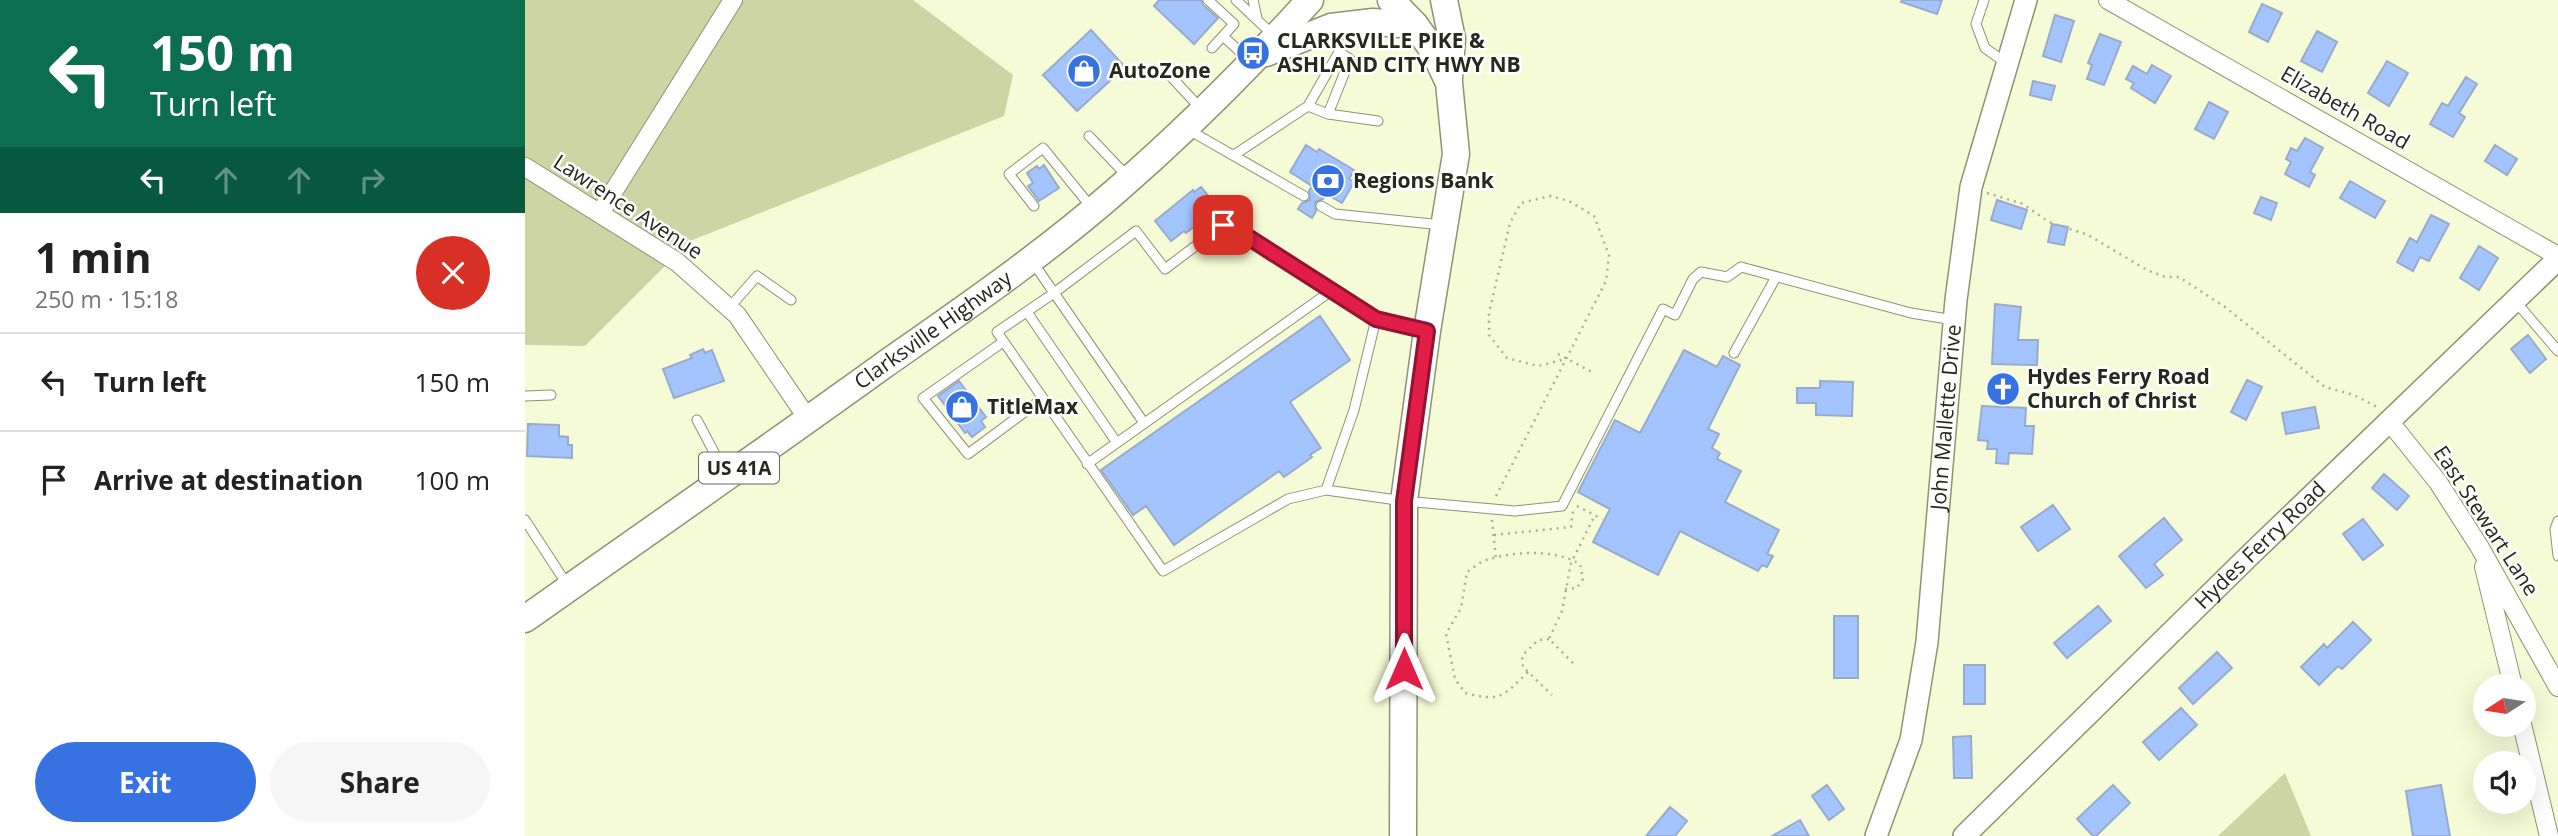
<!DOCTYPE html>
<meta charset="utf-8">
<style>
body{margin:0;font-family:"Open Sans",sans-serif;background:#f6f6f6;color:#222;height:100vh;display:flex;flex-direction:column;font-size:26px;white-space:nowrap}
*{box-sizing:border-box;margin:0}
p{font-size:23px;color:#767676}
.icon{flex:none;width:38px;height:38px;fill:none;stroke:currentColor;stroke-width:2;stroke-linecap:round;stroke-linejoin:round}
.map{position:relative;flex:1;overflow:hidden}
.details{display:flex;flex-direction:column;background:#fff;width:525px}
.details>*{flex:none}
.guide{background:#0b6e4f;color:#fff;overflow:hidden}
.needle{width:46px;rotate:258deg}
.tools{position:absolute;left:1948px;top:674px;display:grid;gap:14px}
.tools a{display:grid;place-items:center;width:63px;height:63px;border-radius:50%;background:#fff;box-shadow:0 7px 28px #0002;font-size:35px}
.pin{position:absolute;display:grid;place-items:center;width:60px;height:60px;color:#fff;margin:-30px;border-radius:14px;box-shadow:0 4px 10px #0006}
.me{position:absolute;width:77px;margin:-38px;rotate:0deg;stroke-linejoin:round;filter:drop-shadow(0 0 5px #0008)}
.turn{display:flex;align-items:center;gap:24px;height:147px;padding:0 35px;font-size:32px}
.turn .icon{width:91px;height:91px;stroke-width:2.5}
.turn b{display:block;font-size:49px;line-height:60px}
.lanes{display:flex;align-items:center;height:66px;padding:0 35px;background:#0003;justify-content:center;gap:35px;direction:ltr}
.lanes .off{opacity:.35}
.round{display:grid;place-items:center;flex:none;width:74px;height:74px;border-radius:37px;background:#f6f6f6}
.head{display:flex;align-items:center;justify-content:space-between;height:119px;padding:0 35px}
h1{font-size:42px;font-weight:700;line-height:52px}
.primary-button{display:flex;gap:14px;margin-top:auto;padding:14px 35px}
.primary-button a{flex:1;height:80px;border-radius:42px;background:#3672e1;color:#fff;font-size:28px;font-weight:700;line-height:80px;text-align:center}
.primary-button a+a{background:#f6f6f6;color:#222}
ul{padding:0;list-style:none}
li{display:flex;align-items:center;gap:21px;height:98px;padding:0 35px;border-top:2px solid #e0e0e0}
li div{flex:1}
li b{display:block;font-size:26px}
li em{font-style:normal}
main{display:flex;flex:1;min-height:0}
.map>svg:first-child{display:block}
.green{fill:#cdd5a5}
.building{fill:#a3c4fe;stroke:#99abca;stroke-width:2}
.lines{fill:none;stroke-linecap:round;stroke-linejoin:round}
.service-casing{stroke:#8e9372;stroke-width:11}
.minor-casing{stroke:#8e9372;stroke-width:20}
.tertiary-casing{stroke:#8e9372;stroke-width:24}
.primary-casing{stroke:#8e9372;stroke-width:29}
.path{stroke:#abb093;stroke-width:2.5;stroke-dasharray:2 5;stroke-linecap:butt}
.service{stroke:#fff;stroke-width:9}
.minor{stroke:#fff;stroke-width:18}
.tertiary{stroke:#fff;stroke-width:21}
.primary{stroke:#fff;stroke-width:26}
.route-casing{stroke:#92132f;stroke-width:18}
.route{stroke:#e11d48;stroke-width:12}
.labels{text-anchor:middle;stroke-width:5;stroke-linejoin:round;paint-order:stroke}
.shield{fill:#fff;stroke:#67685f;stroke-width:2}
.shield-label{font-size:19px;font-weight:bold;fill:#26281a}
.poi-label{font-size:21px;font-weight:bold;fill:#26281a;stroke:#fff;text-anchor:start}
.street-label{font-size:21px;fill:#26281a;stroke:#fff}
</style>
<main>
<section class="details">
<div class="guide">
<div class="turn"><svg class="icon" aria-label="left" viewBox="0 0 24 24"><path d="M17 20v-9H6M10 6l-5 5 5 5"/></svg><div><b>150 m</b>Turn left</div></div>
<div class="lanes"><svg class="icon" aria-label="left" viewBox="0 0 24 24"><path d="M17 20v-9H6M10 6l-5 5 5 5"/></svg><svg class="icon off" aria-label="ahead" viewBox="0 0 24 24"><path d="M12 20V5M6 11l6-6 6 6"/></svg><svg class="icon off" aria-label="ahead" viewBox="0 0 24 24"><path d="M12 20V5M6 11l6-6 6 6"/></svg><svg class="icon off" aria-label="right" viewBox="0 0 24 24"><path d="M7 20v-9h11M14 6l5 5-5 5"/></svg></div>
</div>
<div class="head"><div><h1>1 min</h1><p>250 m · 15:18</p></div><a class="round" style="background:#d93025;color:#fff"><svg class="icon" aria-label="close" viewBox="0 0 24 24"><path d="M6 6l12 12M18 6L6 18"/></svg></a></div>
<ul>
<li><svg class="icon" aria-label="left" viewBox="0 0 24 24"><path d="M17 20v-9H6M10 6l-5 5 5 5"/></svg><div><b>Turn left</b></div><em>150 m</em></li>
<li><svg class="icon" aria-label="arrive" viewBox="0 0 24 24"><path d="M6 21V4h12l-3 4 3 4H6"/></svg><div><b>Arrive at destination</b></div><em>100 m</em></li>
</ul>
<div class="primary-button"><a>Exit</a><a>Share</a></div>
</section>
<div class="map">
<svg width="2033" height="836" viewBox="0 0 2033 836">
<rect width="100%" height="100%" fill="#f5fbd6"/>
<path class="green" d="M0,0H388L488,75L479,116L165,241L60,346L0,345Z
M1760,773L1786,836H1693Z"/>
<path class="building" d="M634,0H676L678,5L693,18L669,44L629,6Z
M1377,0H1417L1412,14L1376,2Z
M1737,4L1757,13L1743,42L1724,32Z
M1530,15L1549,21L1536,62L1518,56Z
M566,30L600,67L552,111L518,75Z
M1792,31L1812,42L1797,72L1776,61Z
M1575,34L1596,42L1579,85L1562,79L1567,65L1563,63Z
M1862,61L1883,73L1864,106L1843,93Z
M1627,65L1646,76L1630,103L1606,88L1609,83L1601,79L1608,66L1622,74Z
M1941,77L1952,84L1934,113L1940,117L1928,137L1905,124L1917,103L1923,106Z
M1508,81L1530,86L1526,100L1505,95Z
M1684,102L1703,112L1689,139L1670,129Z
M1780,138L1798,148L1785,172L1790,175L1784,187L1760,174L1766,162L1761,159L1766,148L1772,151Z
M781,145L792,152L794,149L829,170L824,179L829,182L817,203L801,194L798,199L790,202L791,211L787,218L773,209L777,203L785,200L784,191L787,186L765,172Z
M1970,145L1992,159L1982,175L1960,161Z
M519,165L534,188L514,201L503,186L508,183L502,173L512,166L514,169Z
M1825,181L1860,201L1850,218L1815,198Z
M676,187L691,205L669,222L671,225L661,233L659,231L646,241L630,221L668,190L669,192Z
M1736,197L1752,203L1746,220L1729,213Z
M1472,200L1502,210L1496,229L1466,220Z
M1906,215L1924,224L1904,261L1895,257L1888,271L1872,262L1885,238L1892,242Z
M1527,224L1543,227L1539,245L1523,242Z
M1954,246L1973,258L1954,290L1935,278Z
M1470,304L1496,307L1493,340H1513L1512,365L1467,364Z
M795,316L825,360L765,402L796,448L785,455L787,457L759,477L754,471L649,545L621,506L608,515L576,470Z
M2003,335L2021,359L2005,373L1986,349Z
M178,349L180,353L187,350L199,381L149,398L138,369L167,358L165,355Z
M1159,350L1192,367L1198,356L1215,365L1183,429L1194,434L1187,448L1195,453L1192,459L1216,471L1200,502L1254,530L1242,554L1248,556L1242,567L1237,565L1233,571L1155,531L1133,575L1068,542L1085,509L1053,492L1090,420L1115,433Z
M1722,380L1737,387L1721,420L1706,412Z
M434,381L461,417L456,421L460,427L447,437L442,431L440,433L413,396Z
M1295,381L1328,382L1327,416L1291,415V403H1272V388H1295Z
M1457,406L1501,408L1500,426H1509L1507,454L1484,453L1483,464L1471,463L1472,449H1462L1463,441L1453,440Z
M1790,407L1794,428L1761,434L1757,413Z
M3,424L34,425V436L43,437V445H47V458L2,456Z
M1859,474L1884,496L1872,510L1847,488Z
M1528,505L1545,529L1513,551L1496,527Z
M1639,518L1657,540L1629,564L1638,575L1621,588L1594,556Z
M1838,519L1858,545L1838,560L1818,534Z
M1573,606L1586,621L1542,658L1529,643Z
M1309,616H1333V678H1309Z
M1828,622L1846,640L1817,669L1813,666L1794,685L1776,667L1799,644L1802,648Z
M1692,652L1707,668L1668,704L1654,688Z
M1439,665H1460V704H1439Z
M1656,708L1672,725L1634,760L1618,742Z
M1446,736L1447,778H1429L1428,737Z
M1302,785L1319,809L1304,820L1287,796Z
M1588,785L1605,803L1571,836H1568L1552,819Z
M1916,785L1925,836H1888L1881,791Z
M1145,807L1162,821L1150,836H1121Z
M1275,820L1284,836H1247Z"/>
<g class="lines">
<g class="service-casing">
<path id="service" d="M683,0L709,24L687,48
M711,0L748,35
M728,0L732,18
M1459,0L1451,24L1460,48L1481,63
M698,36L725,61
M638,68L677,110
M783,106L803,114L853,121
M662,129L779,196
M564,136L602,176
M709,155L783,106L814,52L825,59L803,114
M509,206L484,174L518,148L567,208
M796,206L810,214L917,225
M507,261L619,423
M1991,302L2033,351
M204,308L232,276L266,300
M502,312L592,443
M901,331L851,319L701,223L640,269L611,231L529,293L472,332L638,571L763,499L801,490L879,501L990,511L1037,506L1138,309L1150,315L1168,279L1176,272L1202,277L1216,267L1386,313L1429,320
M478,342L398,398L443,454L517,399
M1209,353L1251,277
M0,396L26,395
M172,420L201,475
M562,464L806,291
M801,490L829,410L851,319
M0,520L43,586
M2033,521L2030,529L2033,556"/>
</g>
<g class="minor-casing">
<path id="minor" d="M1583,0L2033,256
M0,167L152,262L212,315L283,419
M75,213L208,0
M1864,421L1913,482L1954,546L2033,687
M1959,567L1988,686
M1997,724L2024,836"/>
</g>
<g class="tertiary-casing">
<g id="tertiary">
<path id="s1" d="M1351,836L1386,740L1402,642L1431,300L1446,187L1501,0"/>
<path id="s2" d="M1439,836L1723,557L2033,259"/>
</g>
</g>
<g class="primary-casing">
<g id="primary">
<path d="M866,0L890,25L910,53L924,83L931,154L902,331L879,501L878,836"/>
<path d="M919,0L927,39L924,78"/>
<path d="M741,53L806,27L848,22L890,25"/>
<path id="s3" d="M0,619C120,534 240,451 359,365C439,309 519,254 592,190C660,131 724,67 785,0"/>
</g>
</g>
<path class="path" d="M1462,193L1498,204L1524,222L1563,235L1622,270L1640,277H1654L1700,307L1800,387L1829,395L1852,407
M1033,354L1067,372
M971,496L1081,281L1084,255L1069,216L1044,201L1025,196L996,203L985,223L964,313V335L982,358L1013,366L1041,359
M1052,506L1077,519
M967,520L971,559
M969,535L1046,527L1048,511
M1024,639L1013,640L997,656L998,667L1027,695
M1048,663L1024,639L1037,611L1046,563L1070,515
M1003,672C977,697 976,702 940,693L930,679L921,634L936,608L942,572C948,568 955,562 961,560C990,551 1029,549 1055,564L1058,579L1052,588L1040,589"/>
<use href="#service" class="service"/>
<use href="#minor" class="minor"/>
<use href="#tertiary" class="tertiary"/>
<use href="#primary" class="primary"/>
</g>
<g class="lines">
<g class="route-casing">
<path id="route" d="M698,225L701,223L851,319L902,331L879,501V669"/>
</g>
<use href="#route" class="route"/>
</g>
<defs>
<g id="bus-disc" transform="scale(1.75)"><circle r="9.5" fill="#3672e1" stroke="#fff"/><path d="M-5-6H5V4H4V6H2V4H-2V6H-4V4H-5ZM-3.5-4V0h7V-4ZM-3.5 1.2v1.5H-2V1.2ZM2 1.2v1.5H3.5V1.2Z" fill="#fff"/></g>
<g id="shop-disc" transform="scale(1.75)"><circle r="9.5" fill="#3672e1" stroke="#fff"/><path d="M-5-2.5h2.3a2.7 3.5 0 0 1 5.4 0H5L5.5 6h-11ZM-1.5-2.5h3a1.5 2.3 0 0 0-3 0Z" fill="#fff"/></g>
<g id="bank-disc" transform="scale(1.75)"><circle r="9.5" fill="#3672e1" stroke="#fff"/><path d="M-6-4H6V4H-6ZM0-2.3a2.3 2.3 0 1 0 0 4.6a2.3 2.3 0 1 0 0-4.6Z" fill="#fff"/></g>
<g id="church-disc" transform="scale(1.75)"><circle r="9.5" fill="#3672e1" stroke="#fff"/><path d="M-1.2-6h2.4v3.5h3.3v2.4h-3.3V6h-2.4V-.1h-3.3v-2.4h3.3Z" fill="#fff"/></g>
</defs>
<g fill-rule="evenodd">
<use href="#bus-disc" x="728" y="53"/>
<use href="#shop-disc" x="559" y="71"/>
<use href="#bank-disc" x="803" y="181"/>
<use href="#church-disc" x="1478" y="389"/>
<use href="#shop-disc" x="437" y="407"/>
</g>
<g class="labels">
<rect class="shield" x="174" y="452.5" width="80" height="31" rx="5"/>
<g class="shield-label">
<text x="214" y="475">US 41A</text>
</g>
<g class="poi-label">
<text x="752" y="48">CLARKSVILLE PIKE &amp;<tspan x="752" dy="24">ASHLAND CITY HWY NB</tspan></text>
<text x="584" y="78">AutoZone</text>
<text x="828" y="188">Regions Bank</text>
<text x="1502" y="384">Hydes Ferry Road<tspan x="1502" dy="24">Church of Christ</tspan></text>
<text x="462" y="414">TitleMax</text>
</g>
<g class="street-label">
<text transform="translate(1820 108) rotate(30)" y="7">Elizabeth Road</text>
<text transform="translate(103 207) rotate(33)" y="7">Lawrence Avenue</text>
<text dy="7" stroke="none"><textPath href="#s3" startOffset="500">Clarksville Highway</textPath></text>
<text dy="7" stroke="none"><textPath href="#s1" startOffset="427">John Mallette Drive</textPath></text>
<text transform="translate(1961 521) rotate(57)" y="7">East Stewart Lane</text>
<text dy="7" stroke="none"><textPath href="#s2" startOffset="415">Hydes Ferry Road</textPath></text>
</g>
</g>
</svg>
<div class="tools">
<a><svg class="needle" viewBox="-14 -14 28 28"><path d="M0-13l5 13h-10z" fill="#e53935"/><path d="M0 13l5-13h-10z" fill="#767676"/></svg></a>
<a><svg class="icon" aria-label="sound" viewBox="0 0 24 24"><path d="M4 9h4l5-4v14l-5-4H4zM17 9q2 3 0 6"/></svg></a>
</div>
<div class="pin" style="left:698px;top:225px;background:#d93025"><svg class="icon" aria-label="arrive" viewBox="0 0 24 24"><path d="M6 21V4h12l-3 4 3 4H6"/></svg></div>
<svg class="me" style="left:879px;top:669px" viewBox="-20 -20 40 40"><path d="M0-17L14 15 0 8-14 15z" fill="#e11d48" stroke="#fff" stroke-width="4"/></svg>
</div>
</main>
